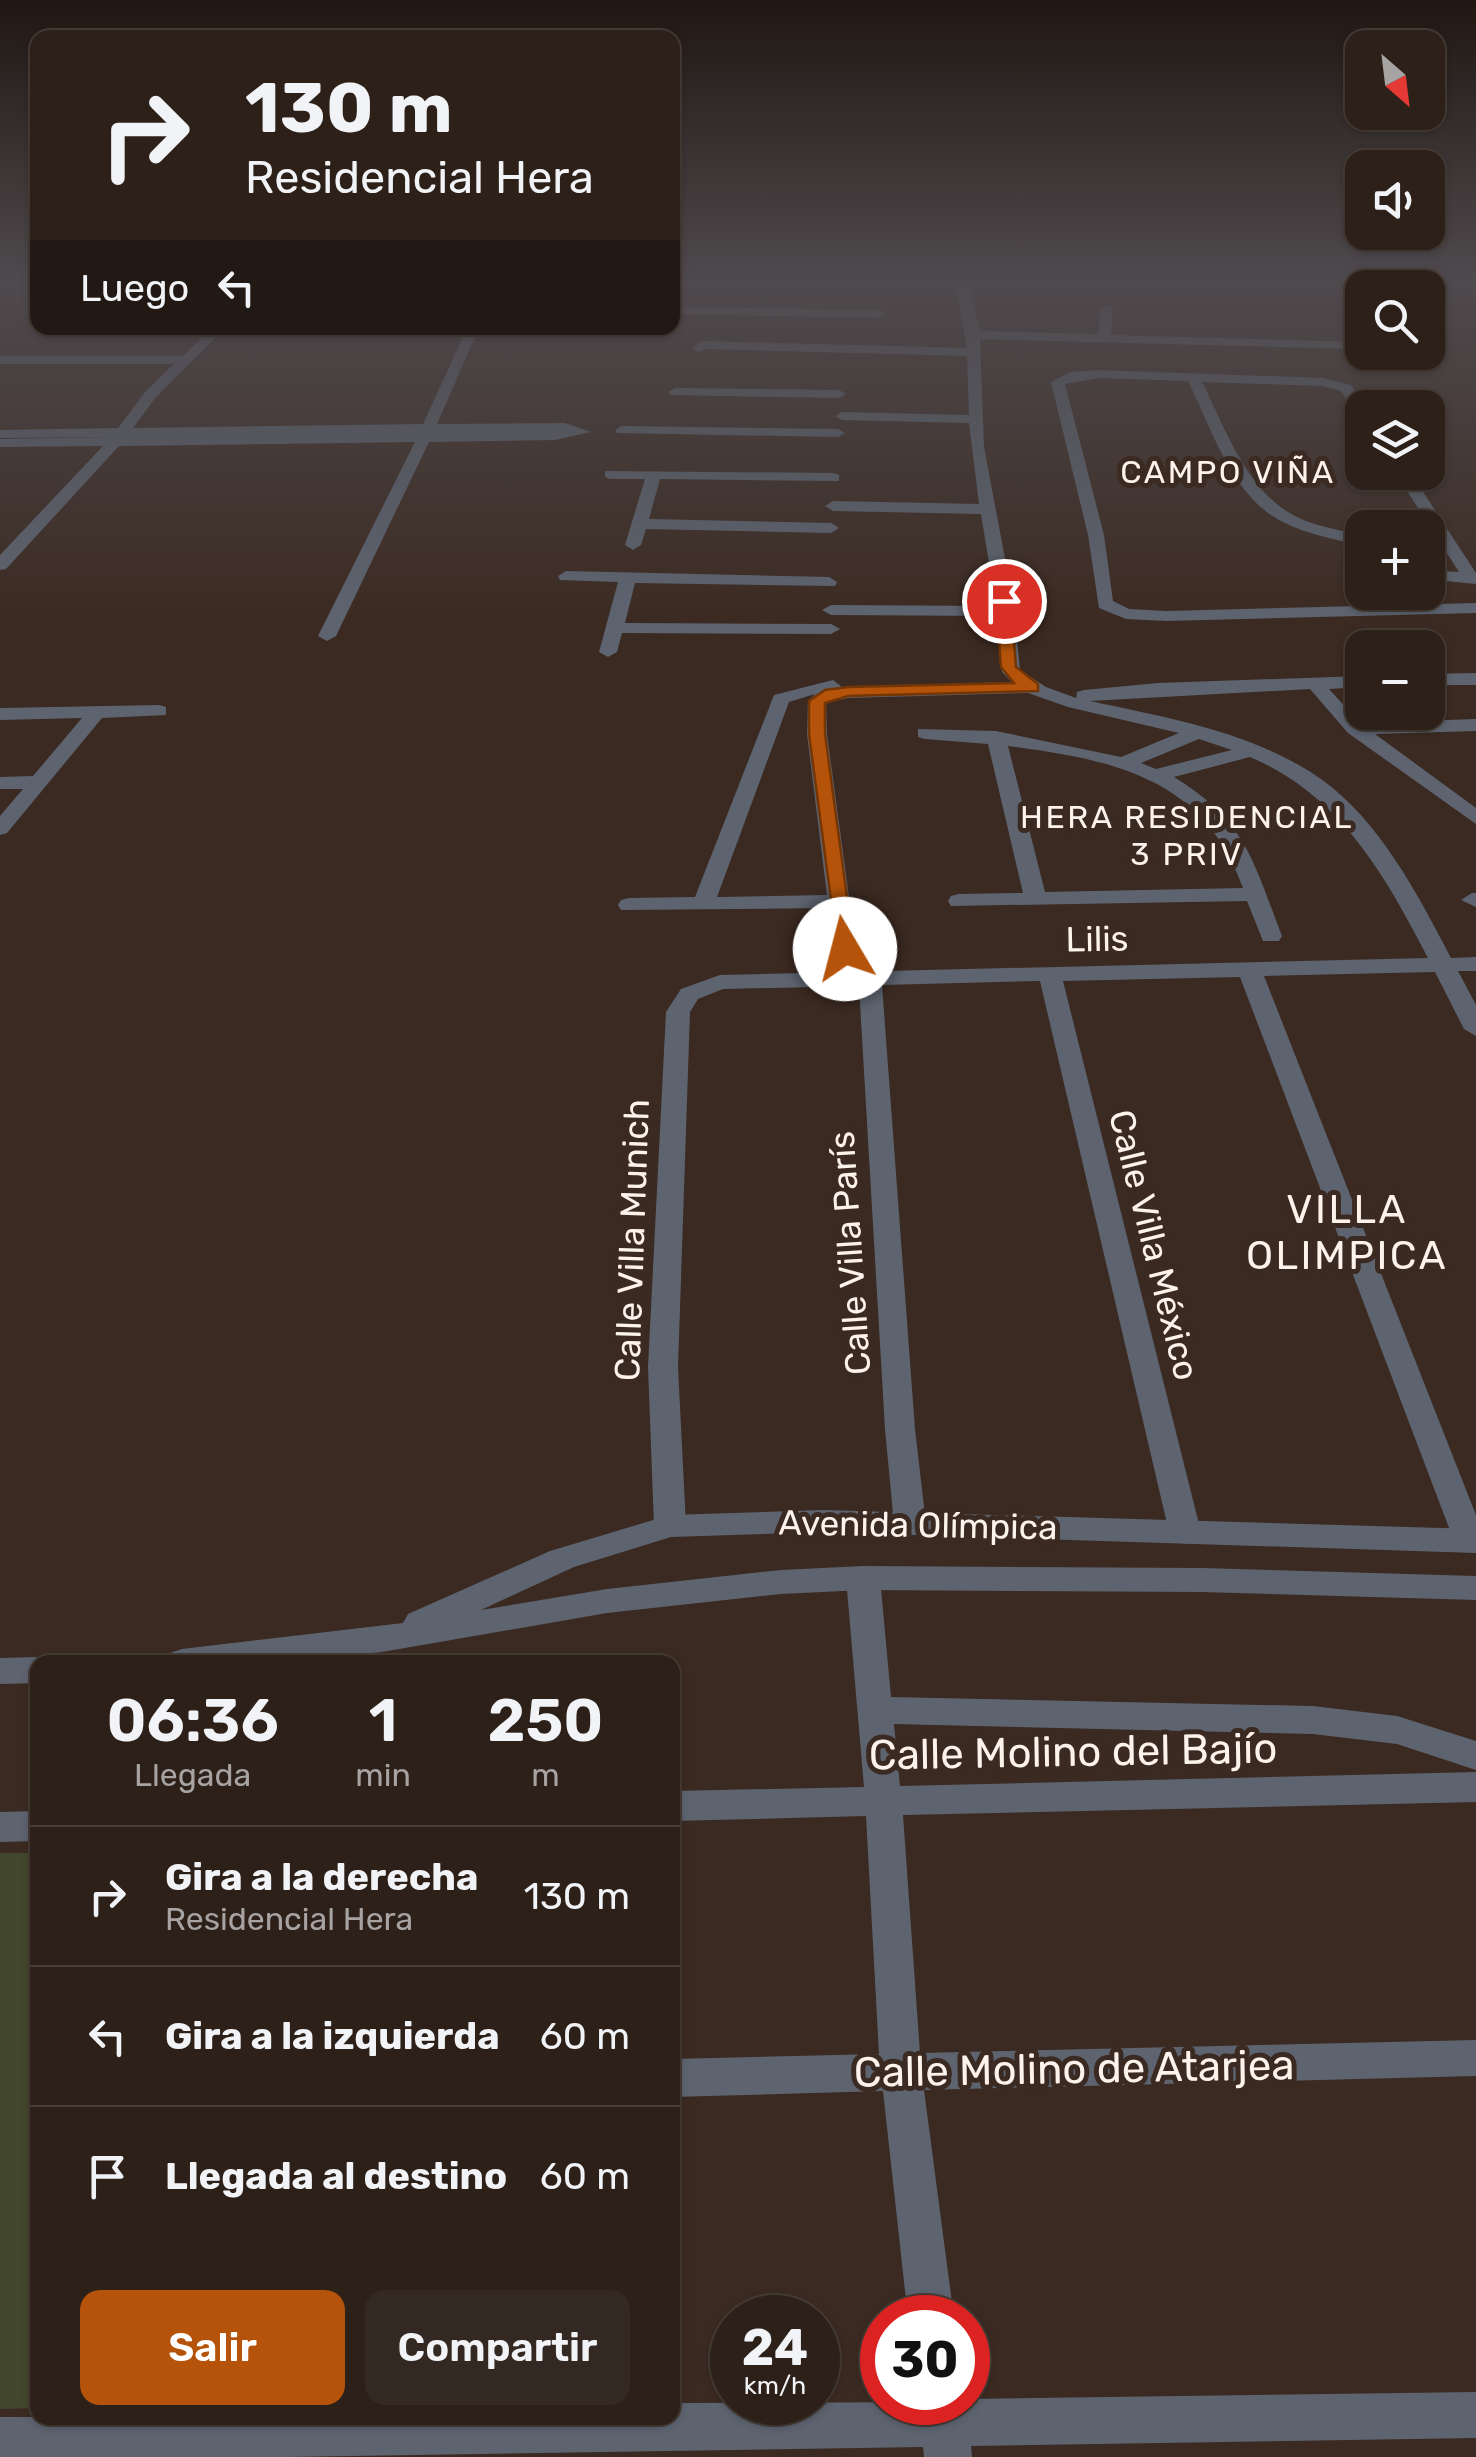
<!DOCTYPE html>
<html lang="es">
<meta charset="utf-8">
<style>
body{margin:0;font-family:Rubik,sans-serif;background:#342822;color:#f1f3f6;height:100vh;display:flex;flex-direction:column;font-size:38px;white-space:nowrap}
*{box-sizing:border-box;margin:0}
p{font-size:32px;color:#a6a3a2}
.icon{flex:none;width:55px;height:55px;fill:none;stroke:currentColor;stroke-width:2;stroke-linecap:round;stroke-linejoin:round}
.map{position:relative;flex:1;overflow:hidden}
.sheet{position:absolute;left:30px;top:1655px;width:650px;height:770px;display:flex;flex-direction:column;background:#2c2019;border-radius:20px;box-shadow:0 2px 8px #0004,0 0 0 2px #483e38}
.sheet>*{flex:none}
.hud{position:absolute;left:30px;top:30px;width:650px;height:305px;border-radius:20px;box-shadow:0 2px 8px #0004,0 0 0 2px #483e38;background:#2c2019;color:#f1f3f6;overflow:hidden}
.needle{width:65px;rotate:152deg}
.controls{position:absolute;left:1345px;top:30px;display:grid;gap:20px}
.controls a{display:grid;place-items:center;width:100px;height:100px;border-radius:20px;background:#2c2019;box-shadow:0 2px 8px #0004,0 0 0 2px #483e38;font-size:50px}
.speed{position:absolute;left:710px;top:2295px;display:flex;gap:20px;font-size:50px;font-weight:700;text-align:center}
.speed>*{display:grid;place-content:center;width:130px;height:130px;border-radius:50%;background:#2c2019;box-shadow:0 2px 8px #0004,0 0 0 2px #483e38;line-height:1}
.speed small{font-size:25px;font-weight:400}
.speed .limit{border:15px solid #d22;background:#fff;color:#111}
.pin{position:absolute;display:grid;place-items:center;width:85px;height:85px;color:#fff;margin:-42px;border:5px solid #fff;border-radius:50%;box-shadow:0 2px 10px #0007}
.me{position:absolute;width:110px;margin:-55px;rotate:352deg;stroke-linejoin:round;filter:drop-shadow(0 0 8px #0008)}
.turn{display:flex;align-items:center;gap:35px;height:210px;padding:0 50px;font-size:45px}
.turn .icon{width:130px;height:130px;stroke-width:2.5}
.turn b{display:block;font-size:70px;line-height:85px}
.then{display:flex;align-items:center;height:95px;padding:0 50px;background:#0003;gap:20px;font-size:38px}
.eta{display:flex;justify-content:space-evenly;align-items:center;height:170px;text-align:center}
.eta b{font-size:60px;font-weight:600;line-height:70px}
.primary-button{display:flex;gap:20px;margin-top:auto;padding:20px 50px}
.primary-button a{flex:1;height:115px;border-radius:20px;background:#b45309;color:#fff;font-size:40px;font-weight:600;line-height:115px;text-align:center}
.primary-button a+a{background:#342822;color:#f1f3f6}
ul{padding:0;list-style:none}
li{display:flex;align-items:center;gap:30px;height:140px;padding:0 50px;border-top:2px solid #483e38}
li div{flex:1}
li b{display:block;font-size:38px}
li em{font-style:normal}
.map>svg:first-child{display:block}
.green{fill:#43472d}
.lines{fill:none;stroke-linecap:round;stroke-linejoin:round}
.minor{fill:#5d6470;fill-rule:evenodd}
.tertiary{fill:#5d6470;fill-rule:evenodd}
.route{fill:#b45309;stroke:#753606;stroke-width:2.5}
.labels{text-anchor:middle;stroke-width:10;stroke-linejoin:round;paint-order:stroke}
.far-quarter-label{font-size:32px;letter-spacing:2.5px;fill:#fdf2ec;stroke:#3b2a21}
.street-label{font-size:35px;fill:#fdf2ec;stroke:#3b2a21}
.quarter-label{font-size:40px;letter-spacing:2.5px;fill:#fdf2ec;stroke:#3b2a21}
.near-street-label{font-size:42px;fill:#fdf2ec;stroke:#3b2a21}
</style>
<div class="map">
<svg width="1476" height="2457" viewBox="0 0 1476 2457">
<rect width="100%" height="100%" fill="#3b2a21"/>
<path class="green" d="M0,1853H37V2408L0,2409Z"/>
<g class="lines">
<path class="minor" d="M685,280H845L848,283L842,287L690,286Z
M955,280H967L980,331L1098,334L1101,309L1107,305L1113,309L1111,335L1362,342L1359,349L980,339L984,447L1013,601L1020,670L1046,687L1076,698L1077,692L1084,690L1158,683L1362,676V687L1329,689L1360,723L1476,719V731L1375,734L1476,808V824L1348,733L1310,689L1090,701C1168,718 1254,732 1321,779C1380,821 1418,895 1451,958L1476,957V971H1458L1476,1005V1036L1464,1029L1435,972L1264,976L1476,1515V1551L1458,1549L1454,1541L1240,977L1063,981L1201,1532L1196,1540L1185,1544L1174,1540L1169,1532L1040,981L882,985L915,1429L926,1524L921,1532L910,1535L899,1532L894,1524L885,1429L859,986L723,989L698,999L690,1012L678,1367L686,1526L681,1534L670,1537L659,1534L654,1526L648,1367L666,1012L681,989L720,975L1428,958C1385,875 1340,795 1250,757L1174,777C1247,822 1253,861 1282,936L1279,941H1263L1247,901L951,906L948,901L951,896L959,894L1023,893L988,744L925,739L918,737V729L996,731L1121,757L1179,733L1068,707L1028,693L848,698L826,703L827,734L856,949L853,954L845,956L834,949L829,908L621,910L618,905L621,900L629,898L695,897L774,695L833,680L842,687L1012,682L1002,672L997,616L831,615L822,610L831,605L996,606L981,514L833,511L825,506L833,501L979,504L969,423L842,420L835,416L842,412L969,415L967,356L705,349L699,352L692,348L702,341L967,348ZM815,694L808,701L807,734L827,895L717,897L789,702ZM1199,739L1232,750L1156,769L1141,763ZM1008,746C1113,760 1204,777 1243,888L1045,892Z
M685,307L880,310L886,314L880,318L681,314V308Z
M212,328H225L156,397L133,428L423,424L467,328H479L437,424L565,423L591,432L555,440L429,442L336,636L327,641L318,636L415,442L119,446L6,569L0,570V555L103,446L0,447V439L111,437L0,438V430L118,428L146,391L174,364H0V356H183Z
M1098,370L1323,378L1351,385L1366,408L1362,417L1357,416L1341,391L1323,386L1202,382C1224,425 1244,485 1288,512C1310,526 1338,529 1362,536V546C1335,539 1305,534 1281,521C1232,496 1211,427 1188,381L1098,378L1065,384L1104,535L1113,601L1129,609L1166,611L1476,603V613L1166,621L1126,619L1099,608L1088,535L1051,382L1071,372Z
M675,388L839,390L846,394L839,398L670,395L668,392Z
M622,426L838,429L845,433L838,437L617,433L615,430Z
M605,471L834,473L839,475V481L660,479L649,519L831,523L839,528L831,533L646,529L641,545L633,550L625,545L645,479H610L605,477Z
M1395,472H1410L1476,573V584L1446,581L1428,589V577L1443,571L1459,572Z
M566,571L829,577L837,582L835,586L635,583L625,623L831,624L840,629L831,634L622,633L617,652L608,657L599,652L618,582L560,580L558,576Z
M1476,673V685H1428V674Z
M159,705L166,707V715L102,718L7,833L0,835V816L23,789H0V777L33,776L82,718L0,720V708Z
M1472,893H1476V907L1461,900Z
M863,1566L875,1569L880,1578L891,1697L1313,1706L1397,1716L1476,1741V1770L1397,1744L1313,1734L894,1724L900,1786L1476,1772V1802L903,1815L920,2053L1476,2040V2076L924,2090L954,2318H908L883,2091L672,2097V2059L879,2054L866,1816L672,1821V1791L864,1787L846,1578L851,1569Z
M38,1811V1841L0,1842V1812Z
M1476,2392V2438L971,2446L972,2457H924L923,2447L288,2457H0V2417L672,2418V2403L968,2402V2399Z"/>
<path class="tertiary" d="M824,1510L1476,1529V1553L824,1532L671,1537L574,1567L481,1610L607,1589L781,1570L863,1566L1202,1568L1476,1576V1600L1202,1592L863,1590L781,1594L607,1613L382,1652L290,1662H165L170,1653L182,1649L403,1623L408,1614L550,1551L670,1515Z
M38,1657L51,1662H38V1683L0,1684V1658Z"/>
</g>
<linearGradient id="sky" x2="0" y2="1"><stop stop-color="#201712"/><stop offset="0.45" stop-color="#4f4a4e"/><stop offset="1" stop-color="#4f4a4e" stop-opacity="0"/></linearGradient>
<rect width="1476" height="624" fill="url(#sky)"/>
<path class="route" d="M1004,597L1011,601L1016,667L1038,684V691L848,696L825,703V734L854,949L845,955L838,953L809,734V701L825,690L848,687L1014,683L1001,667L996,601Z"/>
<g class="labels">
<g class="far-quarter-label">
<text x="1228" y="483">CAMPO VIÑA</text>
<text x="1187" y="828">HERA RESIDENCIAL<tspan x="1187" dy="37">3 PRIV</tspan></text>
</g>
<g class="street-label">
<text transform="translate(1097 939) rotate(-1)" y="12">Lilis</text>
<text transform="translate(632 1240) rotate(-88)" y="12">Calle Villa Munich</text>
<text transform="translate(1154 1245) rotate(76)" y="12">Calle Villa México</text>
<text transform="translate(850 1253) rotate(-94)" y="12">Calle Villa París</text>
<text transform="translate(918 1525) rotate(1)" y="12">Avenida Olímpica</text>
</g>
<g class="quarter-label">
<text x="1347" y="1223">VILLA<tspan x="1347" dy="46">OLIMPICA</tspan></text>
</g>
<g class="near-street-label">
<text transform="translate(1073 1751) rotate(-1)" y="15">Calle Molino del Bajío</text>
<text transform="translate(1074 2068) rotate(-1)" y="15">Calle Molino de Atarjea</text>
</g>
</g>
</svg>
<div class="controls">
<a><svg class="needle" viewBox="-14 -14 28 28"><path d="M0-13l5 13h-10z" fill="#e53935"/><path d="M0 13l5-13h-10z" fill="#a6a3a2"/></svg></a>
<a><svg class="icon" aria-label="sound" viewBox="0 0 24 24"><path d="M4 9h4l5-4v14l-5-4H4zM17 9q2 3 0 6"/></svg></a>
<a><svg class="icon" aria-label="search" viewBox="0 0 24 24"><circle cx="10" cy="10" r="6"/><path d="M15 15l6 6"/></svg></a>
<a><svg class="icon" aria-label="layers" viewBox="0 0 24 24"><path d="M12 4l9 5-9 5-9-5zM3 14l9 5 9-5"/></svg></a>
<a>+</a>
<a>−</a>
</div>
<div class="speed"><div>24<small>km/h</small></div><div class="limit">30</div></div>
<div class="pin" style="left:1004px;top:601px;background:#d93025"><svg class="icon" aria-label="arrive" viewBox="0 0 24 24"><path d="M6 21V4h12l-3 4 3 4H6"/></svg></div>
<svg class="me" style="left:845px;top:949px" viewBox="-20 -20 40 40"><circle r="19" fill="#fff"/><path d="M0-13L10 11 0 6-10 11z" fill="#b45309"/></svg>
<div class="hud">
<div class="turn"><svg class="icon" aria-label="right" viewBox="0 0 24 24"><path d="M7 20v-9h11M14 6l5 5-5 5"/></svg><div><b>130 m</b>Residencial Hera</div></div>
<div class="then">Luego<svg class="icon" aria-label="left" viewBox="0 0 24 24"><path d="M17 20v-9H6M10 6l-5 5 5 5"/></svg></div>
</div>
<section class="sheet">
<div class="eta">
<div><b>06:36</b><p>Llegada</p></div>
<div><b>1</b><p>min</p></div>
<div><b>250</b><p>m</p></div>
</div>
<ul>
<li><svg class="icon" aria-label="right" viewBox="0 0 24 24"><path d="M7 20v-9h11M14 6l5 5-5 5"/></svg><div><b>Gira a la derecha</b><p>Residencial Hera</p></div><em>130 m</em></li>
<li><svg class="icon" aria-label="left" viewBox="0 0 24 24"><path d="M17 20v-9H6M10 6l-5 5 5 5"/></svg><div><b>Gira a la izquierda</b></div><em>60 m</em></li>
<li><svg class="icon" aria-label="arrive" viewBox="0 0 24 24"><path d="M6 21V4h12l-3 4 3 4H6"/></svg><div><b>Llegada al destino</b></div><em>60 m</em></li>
</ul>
<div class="primary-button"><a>Salir</a><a>Compartir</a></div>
</section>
</div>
